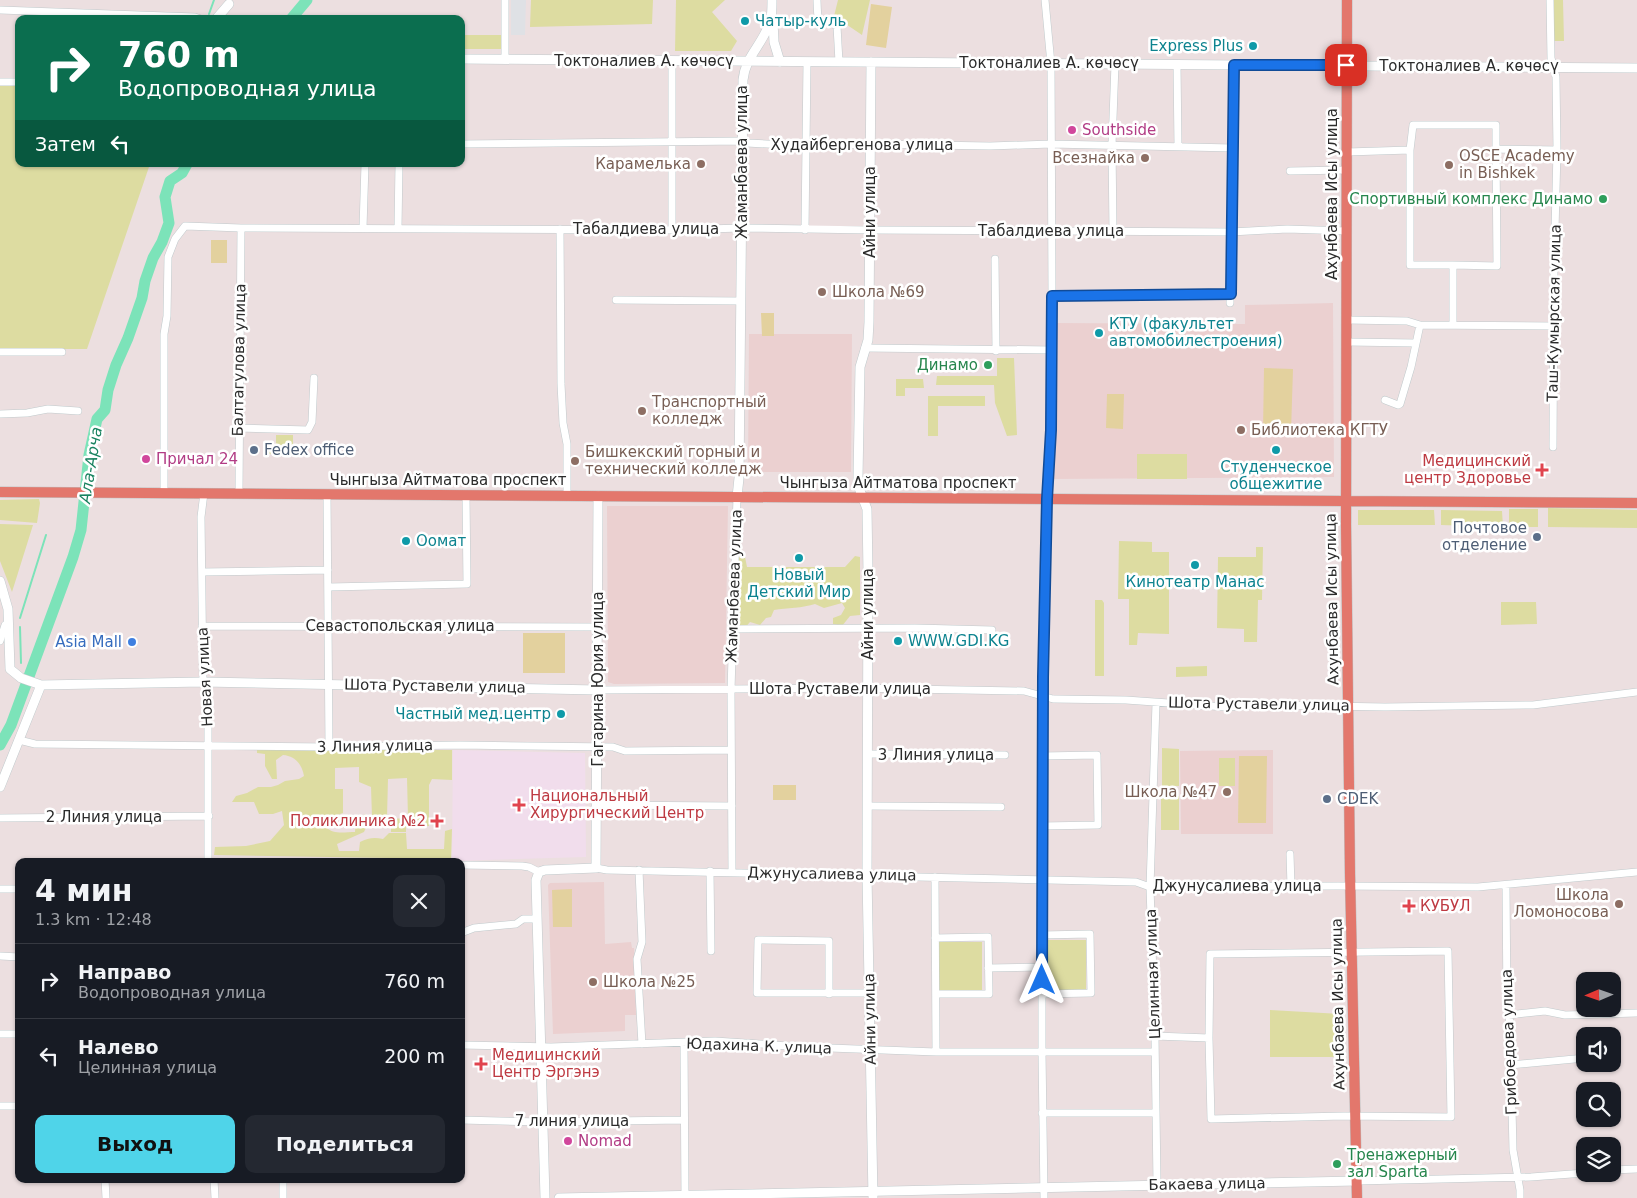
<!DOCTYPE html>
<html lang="ru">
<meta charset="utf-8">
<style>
body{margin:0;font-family:"DejaVu Sans",sans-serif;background:#242831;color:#f1f3f6;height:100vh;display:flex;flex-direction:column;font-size:19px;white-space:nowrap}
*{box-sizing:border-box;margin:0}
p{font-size:16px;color:#9ea1a6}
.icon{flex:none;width:28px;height:28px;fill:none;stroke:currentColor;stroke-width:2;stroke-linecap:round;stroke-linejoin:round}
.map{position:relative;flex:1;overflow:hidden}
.panel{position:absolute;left:15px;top:858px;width:450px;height:325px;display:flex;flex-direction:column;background:#171b24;border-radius:10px;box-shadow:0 1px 4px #0004}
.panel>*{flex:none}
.guide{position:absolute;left:15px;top:15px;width:450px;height:152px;border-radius:10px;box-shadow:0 1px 4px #0004;background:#0b6e4f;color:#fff;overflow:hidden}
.needle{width:32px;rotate:268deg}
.tools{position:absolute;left:1576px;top:972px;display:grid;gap:10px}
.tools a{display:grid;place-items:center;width:45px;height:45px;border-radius:10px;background:#171b24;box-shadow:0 1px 4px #0004;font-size:25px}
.pin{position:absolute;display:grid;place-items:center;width:42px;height:42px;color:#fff;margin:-21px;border-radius:10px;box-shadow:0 2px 8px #0006}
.me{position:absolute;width:55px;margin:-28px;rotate:0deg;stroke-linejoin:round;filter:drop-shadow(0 0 4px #0008)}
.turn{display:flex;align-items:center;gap:18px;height:105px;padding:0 20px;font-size:22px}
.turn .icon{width:65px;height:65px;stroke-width:2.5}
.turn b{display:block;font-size:35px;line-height:42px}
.then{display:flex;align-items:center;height:48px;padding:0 20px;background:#0003;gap:10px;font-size:19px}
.round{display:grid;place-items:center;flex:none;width:52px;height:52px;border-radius:10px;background:#242831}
.summary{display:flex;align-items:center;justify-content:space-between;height:85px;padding:0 20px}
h1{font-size:30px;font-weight:600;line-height:38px}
.cta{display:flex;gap:10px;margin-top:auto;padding:10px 20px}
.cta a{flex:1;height:58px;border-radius:10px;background:#4fd4e9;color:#111;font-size:20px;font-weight:600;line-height:58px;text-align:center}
.cta a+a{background:#242831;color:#f1f3f6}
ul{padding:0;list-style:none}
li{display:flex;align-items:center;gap:15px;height:75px;padding:0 20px;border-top:1px solid #363941}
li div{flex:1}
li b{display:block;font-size:19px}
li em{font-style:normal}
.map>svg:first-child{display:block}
.industrial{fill:#dfe1e5}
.education{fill:#ebd0d0}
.medical{fill:#f1ddec}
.green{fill:#dddca1}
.pitch{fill:#e3d19e}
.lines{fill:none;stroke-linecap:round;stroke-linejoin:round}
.stream{stroke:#7ce3b9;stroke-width:2}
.river{stroke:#7ce3b9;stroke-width:11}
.street-casing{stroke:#c0cacc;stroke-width:8}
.secondary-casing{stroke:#c0cacc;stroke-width:10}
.primary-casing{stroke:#bfbfbf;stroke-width:11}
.street{stroke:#fff;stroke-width:7}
.secondary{stroke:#fff;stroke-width:9}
.primary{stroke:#e3776c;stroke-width:10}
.route-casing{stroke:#114b97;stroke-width:12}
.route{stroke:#1a73e8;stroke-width:9}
.culture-dot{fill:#0f9aa8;stroke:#fff;stroke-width:2}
.hotel-dot{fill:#d1479c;stroke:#fff;stroke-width:2}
.education-dot{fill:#8d6e63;stroke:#fff;stroke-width:2}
.leisure-dot{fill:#2e9e5b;stroke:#fff;stroke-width:2}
.service-dot{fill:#5c6f8a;stroke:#fff;stroke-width:2}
.health-dot{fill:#e0444e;stroke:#fff;stroke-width:2}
.shop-dot{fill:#3f7fe0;stroke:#fff;stroke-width:2}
.labels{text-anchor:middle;stroke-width:5;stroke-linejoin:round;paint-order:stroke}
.culture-label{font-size:15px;fill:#0d838f;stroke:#fff;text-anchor:start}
.street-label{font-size:15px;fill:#2b2b2b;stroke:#fff}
.hotel-label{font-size:15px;fill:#b23c85;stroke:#fff;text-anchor:start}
.education-label{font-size:15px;fill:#785e54;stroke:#fff;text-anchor:start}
.leisure-label{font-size:15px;fill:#27864d;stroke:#fff;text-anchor:end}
.service-label{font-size:15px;fill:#4e5e75;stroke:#fff;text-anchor:start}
.health-label{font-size:15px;fill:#be3a42;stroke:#fff;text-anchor:start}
.shop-label{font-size:15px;fill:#366cbe;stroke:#fff;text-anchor:end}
.water-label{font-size:16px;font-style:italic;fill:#198360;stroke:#fff}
</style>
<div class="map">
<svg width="1637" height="1198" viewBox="0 0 1637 1198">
<rect width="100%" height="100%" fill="#ecdfe0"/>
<path class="industrial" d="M511,0H526L525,35H511Z"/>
<path class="education" d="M1333,303L1334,477L1053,479V323L1245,324V305Z
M749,334H852L851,472H748Z
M607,506H728L725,683L614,684L608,682Z
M1273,750V834H1181L1180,751Z
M604,882L605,944L631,942L632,948H634L636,1015H625V1031L553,1034L548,885L550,883Z"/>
<path class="medical" d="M453,750L585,753L586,857L452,861Z"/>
<path class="green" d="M531,0H653L652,24L530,27Z
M676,0H725L712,12L737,41L731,51H675Z
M838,0H870L862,35L834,16Z
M1553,0H1563L1564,41H1553Z
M461,35H505V49H461Z
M0,86H19V164H150L87,349H0Z
M997,358H1014L1017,435L1007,436L995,403L994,385H936L937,376H997Z
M896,379H923L924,388H905V396H896Z
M928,396H985V406H938V436H928Z
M276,435H293V454H267V444H276Z
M1137,454H1187V479H1137Z
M39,499L40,503L37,523L0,520V500Z
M1548,508L1637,510V528L1548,527Z
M1509,509H1538V527H1509Z
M1358,510H1434L1435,525H1358Z
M1441,510L1502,511L1503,527L1441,525Z
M0,524L33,525L12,592L0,561Z
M1119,541L1152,542V552H1169V634L1138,633L1137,645H1129V599H1118Z
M1256,547H1263L1262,600H1258L1257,642H1244V629L1217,628L1218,557H1256Z
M744,552L747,567H845L855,556L860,557V615L850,616L842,626L833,624V618L841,615L845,608L842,603L824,608L815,604C803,608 787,608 774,610L771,617L766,618L760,625L750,622L743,630C732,617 741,597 740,582C740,577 736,571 736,566C736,561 741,555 744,552Z
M1095,600H1102L1104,603V676H1095Z
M1501,602H1536L1537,624L1501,625Z
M1207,666V676L1176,677V667Z
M1162,748L1179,749V786H1162Z
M257,750H452V780L432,779L429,785V826L406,827V832H391V819L408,818L407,778L388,779L387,817H372L371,787L359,782V767L335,768V789H343V813L329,818L326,827C333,835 345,832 355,832L356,817H362L365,814L369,821L364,832L337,844L339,851H359L360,842C368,838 374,837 383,839L389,833H406L407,849H444L445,831L452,829L451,859L214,855L215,847L246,846L270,841L284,825L282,811L273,814H259L254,802H232L236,796L247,793L258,787H271L278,785L285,781L299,779L304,776C302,764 295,756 283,755L276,760L277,779H272L265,766V754L257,753Z
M1219,758H1235V786H1219Z
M1161,796H1179V830H1161Z
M1045,940H1086V990H1045Z
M938,942H982V992H938Z
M1270,1010L1341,1014L1342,1057H1270Z"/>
<path class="pitch" d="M871,4L892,7L886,48L866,45Z
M211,240H227V263H211Z
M761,313H774V336H762Z
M1264,368L1293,369L1291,432L1263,431Z
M1107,394H1124L1123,429L1106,428Z
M523,633H565V673H523Z
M1239,756H1267L1266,823H1238Z
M773,785H796V800H773Z
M572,889V927H553L552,890Z"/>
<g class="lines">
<path class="stream" d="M209,14L214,0
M20,618L46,535
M20,627L21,663"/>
<path class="river" d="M291,19L307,0
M0,745L11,725L73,557L81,530L89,455L97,419L105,410L108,390L116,365L128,338L142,298L145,281L153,258L162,242L169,223L165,197L170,181L182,173L187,164"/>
<g class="street-casing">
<path id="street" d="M505,0V60
M817,0C818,30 817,15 837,26L839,62
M1550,0L1551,58L1556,77L1557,150L1554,272L1553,447
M0,10L195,17L201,19
M672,61V230
M1177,64L1178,147
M0,82H19
M461,144L743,141L747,143L805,146L871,144L990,146L1051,144L1233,148
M1347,152L1410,150
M1290,171L1347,170
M363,228L365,164
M398,228L399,164
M560,229L561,384L563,423L567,444V495
M805,230L807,62
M1113,232L1112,145L1115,64
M995,259L996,351
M1453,265H1410V150L1413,125H1496V149L1557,150
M1052,297L1231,294
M616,300L741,301
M1230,303L1234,65
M1347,320L1407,321L1420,325L1553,326
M1453,325V265L1497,266L1496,149
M1347,342L1416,343
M865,348L1052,350
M0,352H62
M1385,400L1398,405L1400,404L1411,367L1420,325
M0,414L27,413L48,409L78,411
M238,428L308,430L312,422L314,378
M164,492V334L167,316L168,257L175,239L185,226L241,228L672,230L742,228L870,230L1231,232L1287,229L1347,231
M204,493L201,517L203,682L208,689V861
M239,493L241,228
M327,494L329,747
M202,572L328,570
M329,587L467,584L466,495
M202,626L599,627
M734,629L915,628L992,630
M0,641L5,625L8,623
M598,690L854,688L1024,691L1053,699L1126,700L1225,707L1267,705L1385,707L1533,705L1637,692
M1156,703L1150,887L1155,1036L1157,1184
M19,740L35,744L329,747L460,745L613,747L625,751L731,750
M867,754L1005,755
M597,805L732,806
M867,806L1001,807
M0,818L209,816
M1042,826L1098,825L1097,755L1042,756
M1290,854L1291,886
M461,865L522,866L529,867L539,872
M596,868L607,870L1136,882L1150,887L1338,886L1478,887L1637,872
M639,870L642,942L637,959L642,1044
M710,871L711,951
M732,872L731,690L737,497
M935,877L936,1052
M1506,886L1507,1005L1510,1023L1513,1150L1520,1190V1198
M0,889H19
M461,933L474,928L516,924L523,919H537
M1042,935L1090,934L1091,993L1042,994
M935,938L988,937L989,994H936
M1448,951L1451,1117L1344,1116L1211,1119L1209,1038L1210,954Z
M0,956L19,957
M988,968L1042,967
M829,994V941L758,940L757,993H869
M1508,1015L1545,1011L1565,1015L1637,1013
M0,1034H19
M1155,1036L1209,1038
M684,1043L685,1198
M461,1045L551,1047L715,1041L803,1047L936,1052H1155
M1510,1065L1585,1058
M0,1106H19
M1042,1113H1155
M461,1120L543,1122L683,1120
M1612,1170L1637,1169
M105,1179L106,1198
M214,1179L215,1198
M1357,1181L1531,1177L1585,1173
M283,1198V1179
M1044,1198L1042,1052V756L1047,499L1051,430L1052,297L1051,64L1045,0"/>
</g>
<g class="secondary-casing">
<path id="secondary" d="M216,19L229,4
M773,21L774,42L780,62
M461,59L1637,68
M871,62L869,322L868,340L860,367L858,477L859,488L867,509L868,573L867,875L873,1198
M737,497L739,478L743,80C745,58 760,47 768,27C772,18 772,10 772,0
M0,581L8,609L10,669L21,678L41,685L203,682L598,690
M0,787L41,685
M545,1198L536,880L539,872L545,870L596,868L598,496
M559,1198L1357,1181"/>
</g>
<g class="primary-casing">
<path id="primary" d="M1347,0L1346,525L1350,874L1357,1198
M0,492L1637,503"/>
</g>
<use href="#street" class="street"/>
<use href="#secondary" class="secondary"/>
<use href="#primary" class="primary"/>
</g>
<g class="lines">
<g class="route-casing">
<path id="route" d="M1042,980L1043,677L1047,499L1051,430L1052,296L1231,294L1234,65H1346"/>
</g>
<use href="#route" class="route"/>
</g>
<g class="culture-dot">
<circle cx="745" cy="21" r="5"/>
<circle cx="1253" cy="46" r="5"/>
<circle cx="1099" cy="333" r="5"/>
<circle cx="1276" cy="450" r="5"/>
<circle cx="406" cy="541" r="5"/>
<circle cx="799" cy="558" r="5"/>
<circle cx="1195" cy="565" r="5"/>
<circle cx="898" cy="641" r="5"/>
<circle cx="561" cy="714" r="5"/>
</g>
<g class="hotel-dot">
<circle cx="1072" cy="130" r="5"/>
<circle cx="146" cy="459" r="5"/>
<circle cx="568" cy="1141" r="5"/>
</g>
<g class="education-dot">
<circle cx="1145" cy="158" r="5"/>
<circle cx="701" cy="164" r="5"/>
<circle cx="1449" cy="165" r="5"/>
<circle cx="822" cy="292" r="5"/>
<circle cx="642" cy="411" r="5"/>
<circle cx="1241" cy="430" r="5"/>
<circle cx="575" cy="461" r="5"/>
<circle cx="1227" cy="792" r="5"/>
<circle cx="1619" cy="904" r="5"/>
<circle cx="593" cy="982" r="5"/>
</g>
<g class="leisure-dot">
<circle cx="1603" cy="199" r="5"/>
<circle cx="988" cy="365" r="5"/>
<circle cx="1337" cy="1164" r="5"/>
</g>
<g class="service-dot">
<circle cx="254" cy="450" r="5"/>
<circle cx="1537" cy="537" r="5"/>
<circle cx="1327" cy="799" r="5"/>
</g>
<g class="health-dot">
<path d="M1539.5 462.5h5v5h5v5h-5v5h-5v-5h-5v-5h5z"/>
<path d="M516.5 797.5h5v5h5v5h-5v5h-5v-5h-5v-5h5z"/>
<path d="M434.5 813.5h5v5h5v5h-5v5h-5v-5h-5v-5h5z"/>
<path d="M1406.5 898.5h5v5h5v5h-5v5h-5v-5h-5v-5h5z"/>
<path d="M478.5 1056.5h5v5h5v5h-5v5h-5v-5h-5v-5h5z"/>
</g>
<circle class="shop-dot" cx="132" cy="642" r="5"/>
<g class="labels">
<g class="culture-label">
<text x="755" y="26">Чатыр-куль</text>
<text x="1243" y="51" text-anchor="end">Express Plus</text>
<text x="1109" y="329">КТУ (факультет<tspan x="1109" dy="17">автомобилестроения)</tspan></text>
<text x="1276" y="472" text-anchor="middle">Студенческое<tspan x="1276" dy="17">общежитие</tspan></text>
<text x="416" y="546">Оомат</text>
<text x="799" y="580" text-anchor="middle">Новый<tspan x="799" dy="17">Детский Мир</tspan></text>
<text x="1195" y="587" text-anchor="middle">Кинотеатр Манас</text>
<text x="908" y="646">WWW.GDI.KG</text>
<text x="551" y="719" text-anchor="end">Частный мед.центр</text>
</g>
<g class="street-label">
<text x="644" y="66">Токтоналиев А. көчөсү</text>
<text x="1049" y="68">Токтоналиев А. көчөсү</text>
<text x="1469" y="71">Токтоналиев А. көчөсү</text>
<text x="862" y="150">Худайбергенова улица</text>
<text transform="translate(742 162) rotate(-90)" y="5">Жаманбаева улица</text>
<text transform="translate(1332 194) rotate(-90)" y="5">Ахунбаева Исы улица</text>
<text transform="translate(870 212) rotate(-90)" y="5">Айни улица</text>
<text x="646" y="234">Табалдиева улица</text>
<text x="1051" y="236">Табалдиева улица</text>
<text transform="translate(1554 313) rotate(-89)" y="5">Таш-Кумырская улица</text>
<text transform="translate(239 360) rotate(-89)" y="5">Балтагулова улица</text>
<text x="448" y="485">Чынгыза Айтматова проспект</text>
<text x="898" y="488">Чынгыза Айтматова проспект</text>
<text transform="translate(734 586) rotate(-88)" y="5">Жаманбаева улица</text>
<text transform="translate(1332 599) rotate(-91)" y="5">Ахунбаева Исы улица</text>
<text transform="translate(868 614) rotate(-90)" y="5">Айни улица</text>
<text x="400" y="631">Севастопольская улица</text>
<text transform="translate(205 677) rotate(-93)" y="5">Новая улица</text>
<text transform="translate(598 679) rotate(-90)" y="5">Гагарина Юрия улица</text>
<text transform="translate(435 686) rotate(1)" y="5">Шота Руставели улица</text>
<text x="840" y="694">Шота Руставели улица</text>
<text transform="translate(1259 704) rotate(1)" y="5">Шота Руставели улица</text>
<text transform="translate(375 746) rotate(-1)" y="5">3 Линия улица</text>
<text x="936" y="760">3 Линия улица</text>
<text x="104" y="822">2 Линия улица</text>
<text transform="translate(832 874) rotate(1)" y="5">Джунусалиева улица</text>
<text x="1237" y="891">Джунусалиева улица</text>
<text transform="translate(1153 974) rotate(-92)" y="5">Целинная улица</text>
<text transform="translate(1338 1004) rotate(-91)" y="5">Ахунбаева Исы улица</text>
<text transform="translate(870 1019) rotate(-91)" y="5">Айни улица</text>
<text transform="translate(1509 1042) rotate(-92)" y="5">Грибоедова улица</text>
<text transform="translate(759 1046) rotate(2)" y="5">Юдахина К. улица</text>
<text x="572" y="1126">7 линия улица</text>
<text transform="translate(1207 1184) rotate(-1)" y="5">Бакаева улица</text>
</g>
<g class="hotel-label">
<text x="1082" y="135">Southside</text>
<text x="156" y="464">Причал 24</text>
<text x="578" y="1146">Nomad</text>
</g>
<g class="education-label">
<text x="1459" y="161">OSCE Academy<tspan x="1459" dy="17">in Bishkek</tspan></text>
<text x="1135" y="163" text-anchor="end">Всезнайка</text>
<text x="691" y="169" text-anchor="end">Карамелька</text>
<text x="832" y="297">Школа №69</text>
<text x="652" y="407">Транспортный<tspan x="652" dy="17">колледж</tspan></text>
<text x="1251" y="435">Библиотека КГТУ</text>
<text x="585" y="457">Бишкекский горный и<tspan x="585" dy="17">технический колледж</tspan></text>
<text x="1217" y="797" text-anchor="end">Школа №47</text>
<text x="1609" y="900" text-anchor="end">Школа<tspan x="1609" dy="17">Ломоносова</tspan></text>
<text x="603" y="987">Школа №25</text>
</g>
<g class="leisure-label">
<text x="1593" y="204">Спортивный комплекс Динамо</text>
<text x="978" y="370">Динамо</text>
<text x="1347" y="1160" text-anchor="start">Тренажерный<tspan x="1347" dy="17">зал Sparta</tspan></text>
</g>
<g class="service-label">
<text x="264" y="455">Fedex office</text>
<text x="1527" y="533" text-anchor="end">Почтовое<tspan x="1527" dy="17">отделение</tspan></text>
<text x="1337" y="804">CDEK</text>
</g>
<g class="health-label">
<text x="1531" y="466" text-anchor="end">Медицинский<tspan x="1531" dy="17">центр Здоровье</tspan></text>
<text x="530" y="801">Национальный<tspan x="530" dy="17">Хирургический Центр</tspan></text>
<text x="426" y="826" text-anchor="end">Поликлиника №2</text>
<text x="1420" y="911">КУБУЛ</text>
<text x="492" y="1060">Медицинский<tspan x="492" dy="17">Центр Эргэнэ</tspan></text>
</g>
<g class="shop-label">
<text x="122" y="647">Asia Mall</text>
</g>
<g class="water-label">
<text transform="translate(90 465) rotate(-81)" y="6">Ала-Арча</text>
</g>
</g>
</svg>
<div class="tools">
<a><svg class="needle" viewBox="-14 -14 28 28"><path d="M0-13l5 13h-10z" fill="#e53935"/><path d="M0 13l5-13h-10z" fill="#9ea1a6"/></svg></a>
<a><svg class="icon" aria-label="sound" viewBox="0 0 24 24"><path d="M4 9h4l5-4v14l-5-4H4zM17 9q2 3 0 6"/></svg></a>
<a><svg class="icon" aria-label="search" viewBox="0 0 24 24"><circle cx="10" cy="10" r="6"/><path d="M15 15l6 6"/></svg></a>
<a><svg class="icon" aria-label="layers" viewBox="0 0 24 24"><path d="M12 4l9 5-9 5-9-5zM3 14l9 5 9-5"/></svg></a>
</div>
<div class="pin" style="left:1346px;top:65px;background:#d93025"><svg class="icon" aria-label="arrive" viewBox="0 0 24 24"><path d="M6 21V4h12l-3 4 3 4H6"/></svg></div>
<svg class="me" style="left:1042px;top:980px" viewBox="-20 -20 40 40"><path d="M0-17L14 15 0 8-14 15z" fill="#1a73e8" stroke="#fff" stroke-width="4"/></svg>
<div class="guide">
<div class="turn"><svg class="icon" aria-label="right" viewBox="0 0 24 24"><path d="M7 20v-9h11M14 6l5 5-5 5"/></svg><div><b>760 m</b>Водопроводная улица</div></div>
<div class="then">Затем<svg class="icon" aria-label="left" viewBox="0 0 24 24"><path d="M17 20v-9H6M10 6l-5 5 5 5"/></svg></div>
</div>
<section class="panel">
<div class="summary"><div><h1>4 мин</h1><p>1.3 km · 12:48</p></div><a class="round"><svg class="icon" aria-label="close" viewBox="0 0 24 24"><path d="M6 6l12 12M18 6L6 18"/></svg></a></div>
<ul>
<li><svg class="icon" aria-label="right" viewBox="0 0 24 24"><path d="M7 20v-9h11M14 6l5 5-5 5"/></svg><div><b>Направо</b><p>Водопроводная улица</p></div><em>760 m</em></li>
<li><svg class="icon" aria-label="left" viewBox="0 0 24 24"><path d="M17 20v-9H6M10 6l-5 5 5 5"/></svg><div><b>Налево</b><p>Целинная улица</p></div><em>200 m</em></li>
</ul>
<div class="cta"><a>Выход</a><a>Поделиться</a></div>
</section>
</div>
